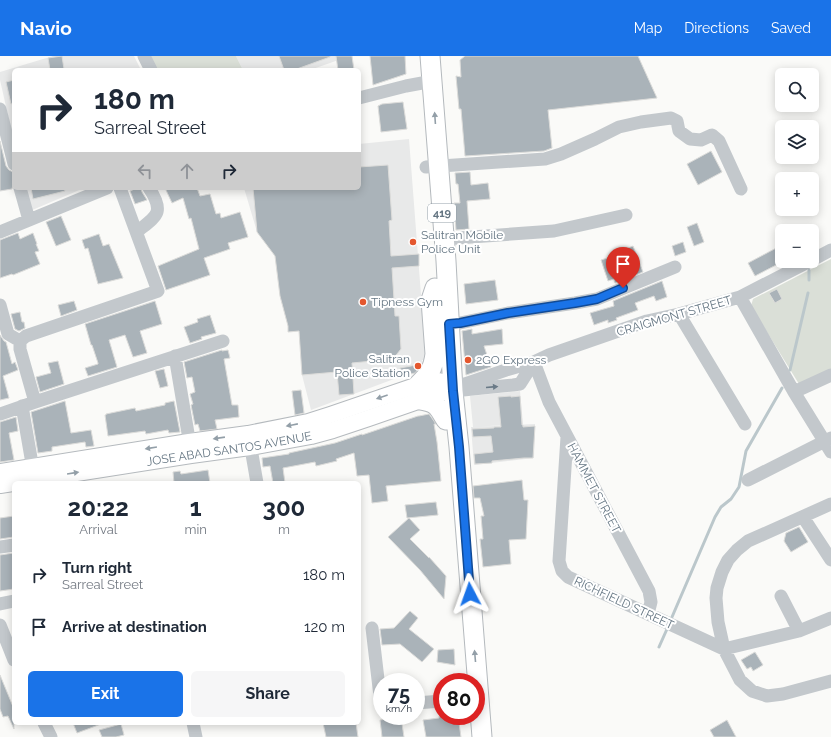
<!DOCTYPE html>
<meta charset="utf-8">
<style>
body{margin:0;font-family:Raleway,sans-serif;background:#f6f6f7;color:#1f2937;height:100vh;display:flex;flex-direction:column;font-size:15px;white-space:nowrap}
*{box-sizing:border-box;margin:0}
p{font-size:13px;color:#747a83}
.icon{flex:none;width:22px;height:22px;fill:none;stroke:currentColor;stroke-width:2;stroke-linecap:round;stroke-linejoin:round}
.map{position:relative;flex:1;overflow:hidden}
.side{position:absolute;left:12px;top:425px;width:349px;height:244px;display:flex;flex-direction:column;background:#fff;border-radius:6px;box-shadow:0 2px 10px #0003}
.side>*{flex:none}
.banner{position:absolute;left:12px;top:12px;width:349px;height:122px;border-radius:6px;box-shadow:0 2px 10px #0003;background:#fff;color:#1f2937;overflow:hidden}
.tools{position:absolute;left:775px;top:12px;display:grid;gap:8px}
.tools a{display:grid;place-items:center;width:44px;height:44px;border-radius:6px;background:#fff;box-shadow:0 2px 10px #0003;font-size:20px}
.speed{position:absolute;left:373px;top:617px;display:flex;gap:8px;font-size:20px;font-weight:700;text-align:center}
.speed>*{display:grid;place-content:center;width:52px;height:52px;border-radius:50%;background:#fff;box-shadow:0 2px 10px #0003;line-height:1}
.speed small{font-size:10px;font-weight:400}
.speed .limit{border:6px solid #d22;background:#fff;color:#111}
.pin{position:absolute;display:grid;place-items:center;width:34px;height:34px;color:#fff;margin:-41px -17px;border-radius:50% 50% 50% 0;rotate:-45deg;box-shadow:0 0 4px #0007}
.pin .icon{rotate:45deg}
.me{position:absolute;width:44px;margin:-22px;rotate:356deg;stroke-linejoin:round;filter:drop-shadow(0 0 3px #0008)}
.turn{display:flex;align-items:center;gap:14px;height:84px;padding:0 16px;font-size:18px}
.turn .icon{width:52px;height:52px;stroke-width:2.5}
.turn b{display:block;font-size:28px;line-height:34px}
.lanes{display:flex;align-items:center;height:38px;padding:0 16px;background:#0003;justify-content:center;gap:20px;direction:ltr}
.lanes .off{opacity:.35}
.eta{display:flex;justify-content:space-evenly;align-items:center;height:68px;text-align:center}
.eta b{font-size:24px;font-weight:700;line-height:28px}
.primary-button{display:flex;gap:8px;margin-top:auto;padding:8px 16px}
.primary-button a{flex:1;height:46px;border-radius:6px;background:#1a73e8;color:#fff;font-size:16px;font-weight:700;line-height:46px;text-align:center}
.primary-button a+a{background:#f6f6f7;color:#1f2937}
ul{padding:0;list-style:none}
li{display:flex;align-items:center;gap:12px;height:52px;padding:0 16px}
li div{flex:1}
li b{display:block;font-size:15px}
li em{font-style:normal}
header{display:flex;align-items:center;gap:24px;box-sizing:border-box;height:56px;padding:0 20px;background:#1a73e8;color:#fff}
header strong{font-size:19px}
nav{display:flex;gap:22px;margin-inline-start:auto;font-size:14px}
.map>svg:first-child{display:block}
.built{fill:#e8e9e9}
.green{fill:#dadfd7}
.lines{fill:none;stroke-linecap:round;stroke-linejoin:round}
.stream{stroke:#bbc7cb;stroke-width:3}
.building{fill:#aab3b9;stroke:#dcdcda}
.major-casing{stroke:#b5babe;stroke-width:18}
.highway-casing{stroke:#b4b9bd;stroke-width:21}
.minor{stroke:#c3c8cc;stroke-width:13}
.major{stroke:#fff;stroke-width:16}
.highway{stroke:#fff;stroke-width:19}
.oneway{fill:#939fa8}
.oneway2{fill:#6a7a87}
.route-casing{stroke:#114b97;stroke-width:10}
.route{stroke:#1a73e8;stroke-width:7}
.poi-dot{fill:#e4572e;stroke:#fff;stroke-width:1.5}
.labels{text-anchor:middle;stroke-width:4;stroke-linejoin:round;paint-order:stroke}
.shield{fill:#fff;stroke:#939fa8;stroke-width:1}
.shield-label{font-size:11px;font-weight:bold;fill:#657683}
.poi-label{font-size:12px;fill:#657683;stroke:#fff;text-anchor:start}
.street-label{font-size:12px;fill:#657683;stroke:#fff}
</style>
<header>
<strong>Navio</strong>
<nav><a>Map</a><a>Directions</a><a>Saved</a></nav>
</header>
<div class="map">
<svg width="831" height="681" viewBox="0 0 831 681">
<rect width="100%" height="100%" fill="#fafaf8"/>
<path class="built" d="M53,0H134L141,14H14V86L0,24V16Z
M236,0H350L310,14H243Z
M409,83L426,304H422L423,307L400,312L402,320L311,354L302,319L299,275L288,270L275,200L257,176L244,132H359V88Z
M25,132H84L30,155Z
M520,335L523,368L473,371L470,340Z
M535,368L534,402L474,409L471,371Z"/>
<path class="green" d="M150,0H236L243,14H157Z
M831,203V314L799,328L751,250L753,243Z"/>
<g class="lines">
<path class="stream" d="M809,214V224
M790,314L808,237
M672,561L715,461L721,451L731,443L739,431L746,395L782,332
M659,591L667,573"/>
</g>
<path class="building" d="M62,0L64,13L50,14L48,2Z
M279,0H330V1L294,14H284Z
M336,0H352L354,14H338Z
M370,0H405L406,18L373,29Z
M465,0H638L657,42L548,54L552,92L544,95L465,100L461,53H459L456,20L461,21L460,4Z
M14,24V47L11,48L6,26Z
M403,46L407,73L381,76L378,50L382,48Z
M0,85L6,110L9,114L13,116L14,124L12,133L0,135Z
M711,95L722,116L698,129L687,108Z
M388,109L392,164L389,165L391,200L419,198V210L392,212L395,260H399L401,293L393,303L352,307L354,338L339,339L337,316L302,319L299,275L288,276V270L280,240L275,200L257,176L253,132H359V111Z
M470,116L471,129L488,127L490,143L467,145L469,173L456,174L454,147H460L458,128H456L455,117Z
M31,132H64L65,135L33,143Z
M137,132H141L142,136L147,144L135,148L130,135Z
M165,132H197L200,140L210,138L216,158L220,157L221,162L240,156L248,181L228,187L230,193L204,202L210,219L166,234L158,210L199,193L191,162L189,163L183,142L172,147Z
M61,160L71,184L56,190L46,166Z
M697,167L704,186L694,190L687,171Z
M18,177L20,183L33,177L37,188H36L39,195L35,196L40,208L13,219L12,218L0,222V184Z
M99,178L103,190L109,188L123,222L98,228L88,192L85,193L82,184Z
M683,186L686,196L675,200L672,190Z
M782,189V206L755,220L748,207Z
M633,190L643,216L615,227L614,223L608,225L601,204L620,198L619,196Z
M495,224L498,244L466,248L464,228Z
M662,225L667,241L656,245L654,240L635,247L638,254L616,262L617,264L608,267V264L594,269L590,257L614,250L613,245Z
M777,233L782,243L775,247L769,237Z
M74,245L77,254L61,260L58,249Z
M155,245L162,268L140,275L147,297L133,301L125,279L109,284L117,311L88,320L85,312L98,308V307L92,289H91L85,268Z
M20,256L22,266H24L25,272L19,275L15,273L11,258Z
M210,259L216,277L201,281L202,283L190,287L184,271L198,266L197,263Z
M472,273V278L502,273L503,288L484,290L491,311L466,319L462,275Z
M0,279L4,285L6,286L12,308L15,306L18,314L3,320L9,342L0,344Z
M222,294V295L228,294L230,302L224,303L232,349H238L239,361L215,364L217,373L200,375L198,368L195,369L191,349L193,348L190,338L195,336L192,321L187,322L184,306Z
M58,305L64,328L40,336L36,321L51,317L48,307Z
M422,308L415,317L402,320L400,312Z
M164,313L168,330L160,332L155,315Z
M301,334L304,357L295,359L292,335Z
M511,340V341L520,340L522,369H523V371L535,370L533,402H524L492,405V407L475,408L474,398L493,396L491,380L473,381L472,373L494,372V371H501L498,341Z
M65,345L71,377L91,374L94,390L86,391L85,386L52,391V395L38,397L31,356Z
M174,345L180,376L169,377L168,374L146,378L145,375L108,380L105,359H106V358L135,352L136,355L165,349V347Z
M429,358L436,368H434L437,386L441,425L386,430L388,445L372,447L369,419L357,420L354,397L336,403L337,405L316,410L315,406L283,412L285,427H273L270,410L263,411L262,402L289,398V397L335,387L362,378V379L418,360H419Z
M16,361L18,375L9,377L14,404L0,406V366Z
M208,414L210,427H174L173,416L180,415L181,418Z
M522,424L524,444H528L526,483L509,484L511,508L483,511L480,483H483L481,460H484L480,442H474L473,430Z
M436,446L438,459L407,462L405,449Z
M14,460V481L0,483V462Z
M409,462L420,474L410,483L429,502V501L446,520L444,543L420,514L388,481Z
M799,471L808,486L791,496L784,485L786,477Z
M14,497V533L0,535V499Z
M410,555L418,562L409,573L434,593L422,606L400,588L382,589L380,573L394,572Z
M454,593L455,609L437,606L438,594Z
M755,596L763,609L753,615L751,611L747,613L741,604Z
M0,619L14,653V673L8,660L3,661L0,653Z
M439,660H458L461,681H426L423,664L439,662Z
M401,661L404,681H382L380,664Z
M727,664L736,681H714L710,674Z
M73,667H101V668L77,677Z
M323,667H356L358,681H326Z
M121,668L124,679L116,681H102L99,674Z"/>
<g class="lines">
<g class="major-casing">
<g id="major">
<path d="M0,416L189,386L248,378L308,366L330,359L418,329L437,325L443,326L452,328"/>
<path id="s1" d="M0,429L191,399L250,391L311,380L333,374L369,362L444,336L453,335"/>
</g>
</g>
<g class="highway-casing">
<path id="highway" d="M430,0L446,205L453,335L459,391L482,681
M418,329C429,318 433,314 435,298L431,244L435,232
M420,344C438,347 437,350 446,364"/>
</g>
<path class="minor" d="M144,0L151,14
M359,42L406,30L433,25
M0,53L14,108
M426,111L545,103L561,98L595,83L619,71L641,66L671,62L677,65L679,75L690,83L701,84L712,79L719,85L741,133
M20,132L29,164
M0,176L107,132
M137,176C142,171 155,163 157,156C159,149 153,138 149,132
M444,183L554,175L626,159
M812,204L831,194
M740,241L794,336L831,396
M0,249L8,278L20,285
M679,258L745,368
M449,268L460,267L508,257L575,247L597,243L675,211
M175,300L191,395
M534,306L549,346L649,535L651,546L648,558
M452,328H465L506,314L534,306L549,299L647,265L679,258L740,241L810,205
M463,334L513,329L520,328L534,306
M794,336L831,319
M35,346L20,293V285L26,280L158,235L120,132
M22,350L34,419
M0,358L35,346L223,285
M249,381L257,427
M567,381L559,505L562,515L568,521L724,593L799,575L831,562
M748,424L831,382
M831,448L748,485L737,494L728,504L722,516L717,532L716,542L718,566L724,593L740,624L752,635L767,640L783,638L831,625
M803,461L831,504
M0,491L14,489
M781,540L799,575
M0,548L14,545
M0,569L14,604
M372,572L381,649H382
M416,647L442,645
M44,667L51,681
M193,667L196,681"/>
<use href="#major" class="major"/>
<use href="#highway" class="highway"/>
</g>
<defs><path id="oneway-solid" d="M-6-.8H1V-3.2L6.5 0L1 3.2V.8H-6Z"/></defs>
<g class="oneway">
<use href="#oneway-solid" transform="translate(435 62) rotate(-94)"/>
<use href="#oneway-solid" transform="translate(382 341) rotate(161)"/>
<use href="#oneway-solid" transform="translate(292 369) rotate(169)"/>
<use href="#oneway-solid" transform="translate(219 382) rotate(172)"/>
<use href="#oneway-solid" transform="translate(151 392) rotate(171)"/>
<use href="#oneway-solid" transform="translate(73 417) rotate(-9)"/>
<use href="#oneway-solid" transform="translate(475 600) rotate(-95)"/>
</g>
<use class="oneway2" href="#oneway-solid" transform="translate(492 331) rotate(-5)"/>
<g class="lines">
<g class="route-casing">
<path id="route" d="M470,538L459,391L453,335L449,268L460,267L508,257L575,247L597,243L623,232"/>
</g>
<use href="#route" class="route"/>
</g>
<g class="poi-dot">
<circle cx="413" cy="186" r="4"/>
<circle cx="363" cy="246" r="4"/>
<circle cx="468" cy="304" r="4"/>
<circle cx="418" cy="310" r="4"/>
</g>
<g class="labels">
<rect class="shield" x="428" y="148" width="28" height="18" rx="3"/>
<g class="shield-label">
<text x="442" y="161">419</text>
</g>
<g class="poi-label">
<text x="421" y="183">Salitran Mobile<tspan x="421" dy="14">Police Unit</tspan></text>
<text x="371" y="250">Tipness Gym</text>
<text x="410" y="307" text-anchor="end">Salitran<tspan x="410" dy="14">Police Station</tspan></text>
<text x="476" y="308">2GO Express</text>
</g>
<g class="street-label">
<text transform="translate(674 260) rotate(-16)" y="4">CRAIGMONT STREET</text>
<text dy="4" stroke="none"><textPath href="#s1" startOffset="232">JOSE ABAD SANTOS AVENUE</textPath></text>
<text transform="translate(594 432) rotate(62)" y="4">HAMMET STREET</text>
<text transform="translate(624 547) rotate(25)" y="4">RICHFIELD STREET</text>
</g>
</g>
</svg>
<div class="tools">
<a><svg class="icon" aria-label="search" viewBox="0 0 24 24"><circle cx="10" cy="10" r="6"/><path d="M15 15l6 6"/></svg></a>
<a><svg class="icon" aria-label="layers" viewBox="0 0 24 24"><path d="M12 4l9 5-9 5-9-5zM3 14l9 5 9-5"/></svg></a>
<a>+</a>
<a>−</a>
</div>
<div class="speed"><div>75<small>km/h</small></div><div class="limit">80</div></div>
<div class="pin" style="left:623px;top:232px;background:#d93025"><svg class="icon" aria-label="arrive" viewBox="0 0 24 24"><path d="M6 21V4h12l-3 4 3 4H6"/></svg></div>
<svg class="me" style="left:470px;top:538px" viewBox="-20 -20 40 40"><path d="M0-17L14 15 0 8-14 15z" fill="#1a73e8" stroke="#fff" stroke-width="4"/></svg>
<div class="banner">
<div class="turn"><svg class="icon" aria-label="right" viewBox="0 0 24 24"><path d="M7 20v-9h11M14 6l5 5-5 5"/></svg><div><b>180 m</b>Sarreal Street</div></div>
<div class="lanes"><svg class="icon off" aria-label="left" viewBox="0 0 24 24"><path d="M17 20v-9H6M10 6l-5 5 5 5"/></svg><svg class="icon off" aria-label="ahead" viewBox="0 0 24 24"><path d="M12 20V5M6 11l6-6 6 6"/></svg><svg class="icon" aria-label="right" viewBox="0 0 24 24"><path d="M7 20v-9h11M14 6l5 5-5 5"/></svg></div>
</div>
<section class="side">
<div class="eta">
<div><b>20:22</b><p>Arrival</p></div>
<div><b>1</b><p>min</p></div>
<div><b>300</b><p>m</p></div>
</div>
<ul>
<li><svg class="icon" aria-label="right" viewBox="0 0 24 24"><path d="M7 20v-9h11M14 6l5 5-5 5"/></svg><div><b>Turn right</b><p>Sarreal Street</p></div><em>180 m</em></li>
<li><svg class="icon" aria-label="arrive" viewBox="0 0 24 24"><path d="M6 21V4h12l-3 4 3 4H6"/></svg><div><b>Arrive at destination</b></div><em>120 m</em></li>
</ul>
<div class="primary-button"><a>Exit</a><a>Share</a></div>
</section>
</div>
